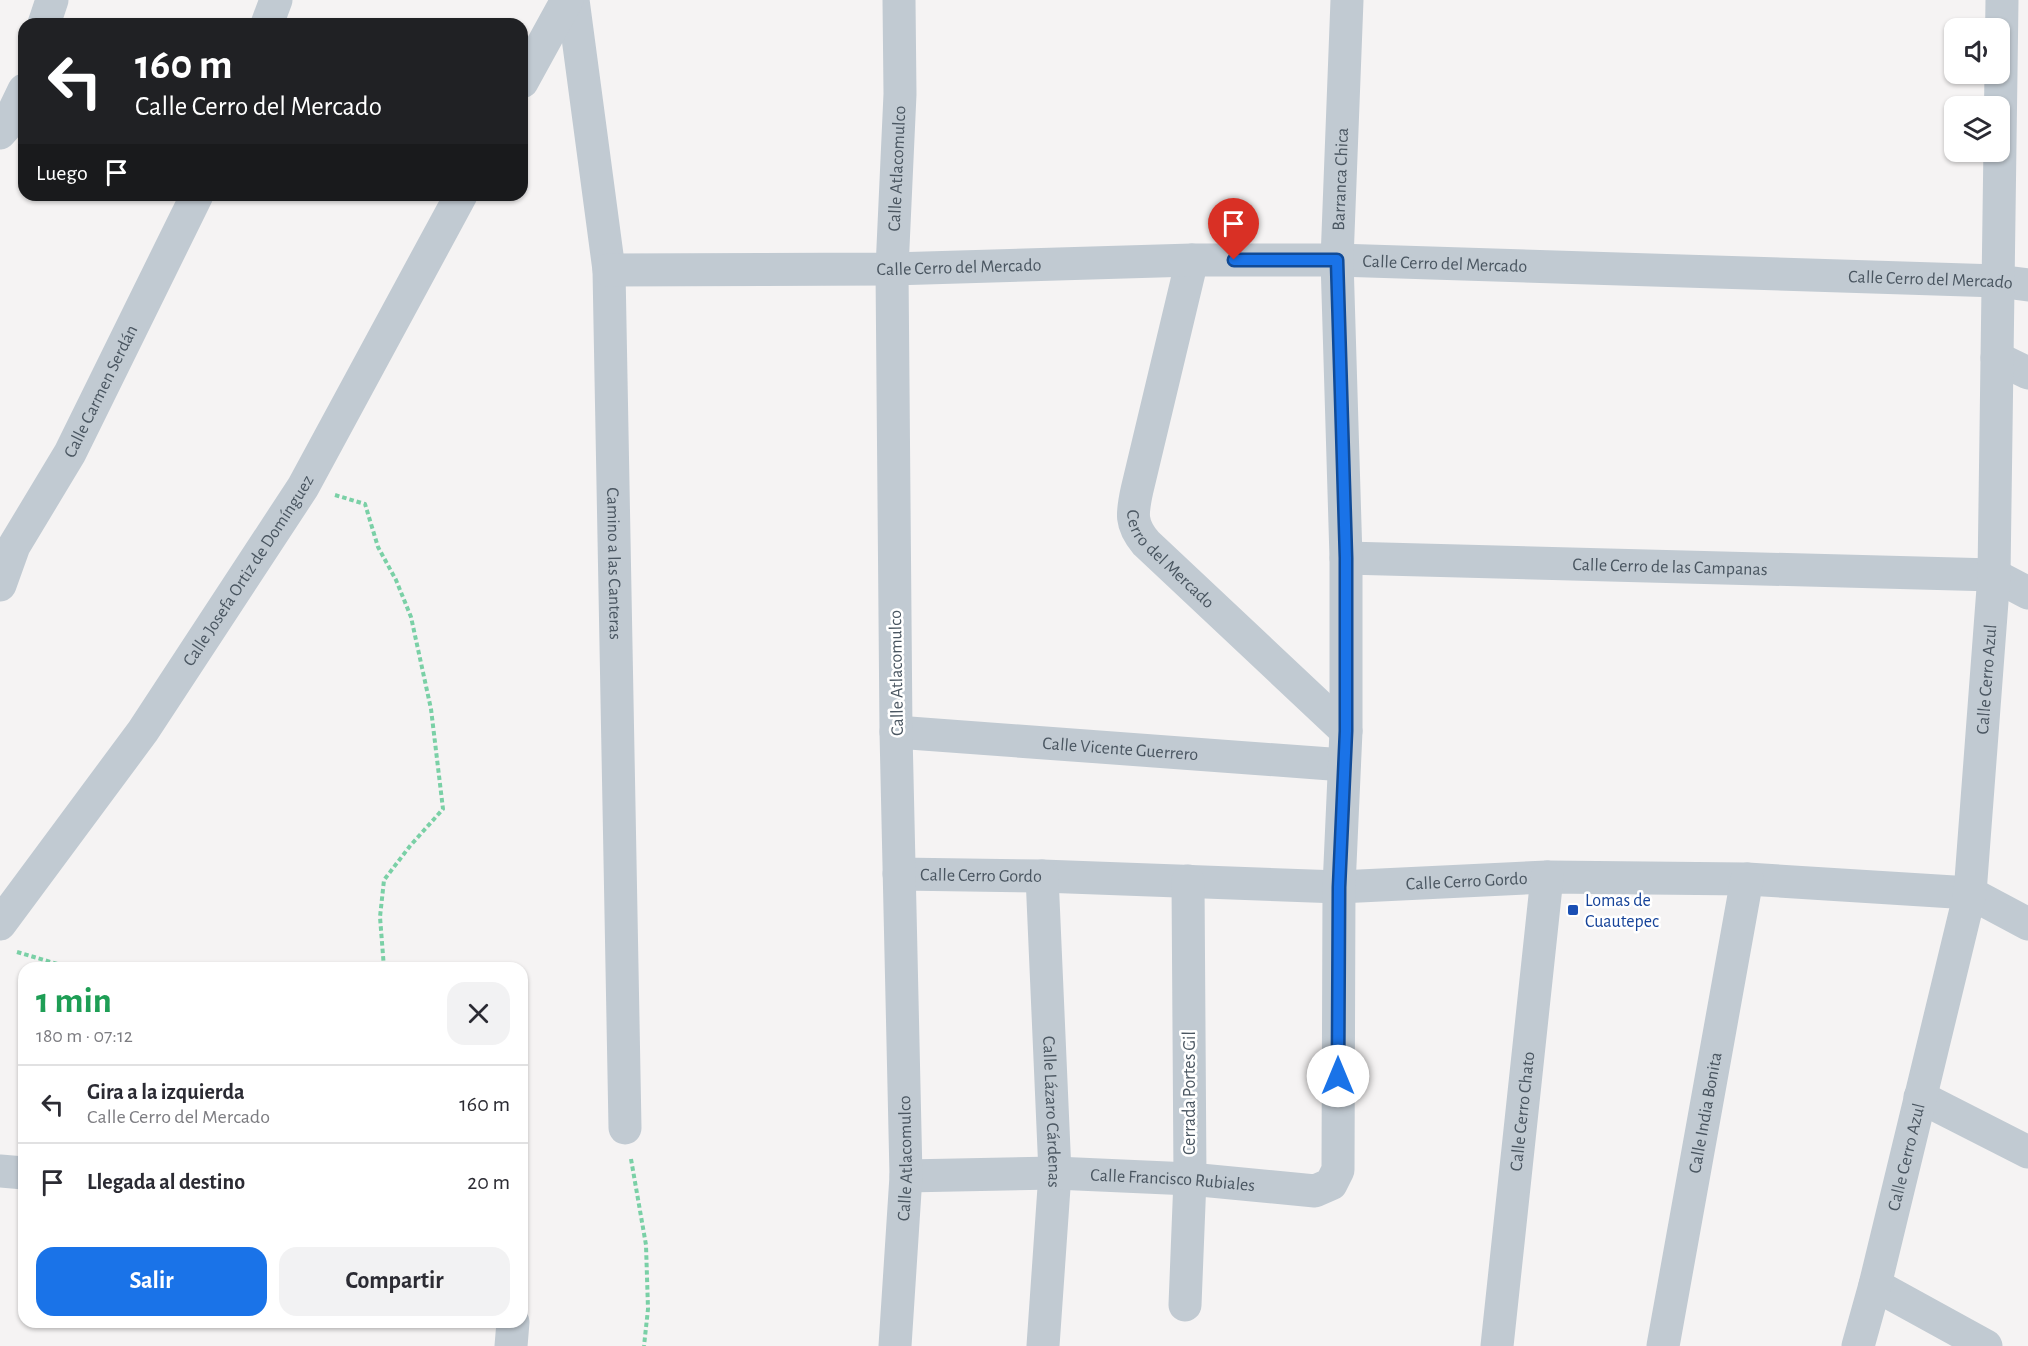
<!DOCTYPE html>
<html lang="es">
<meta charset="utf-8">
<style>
body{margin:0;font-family:"Alegreya Sans",sans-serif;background:#f2f2f3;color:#2b2b33;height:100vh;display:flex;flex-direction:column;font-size:22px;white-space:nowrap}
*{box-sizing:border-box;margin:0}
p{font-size:20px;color:#7c7c81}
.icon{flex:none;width:33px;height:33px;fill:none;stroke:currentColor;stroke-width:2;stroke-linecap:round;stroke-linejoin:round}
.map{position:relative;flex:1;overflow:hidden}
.details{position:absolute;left:18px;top:962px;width:510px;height:366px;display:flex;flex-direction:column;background:#fff;border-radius:18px;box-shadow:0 2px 4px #0004}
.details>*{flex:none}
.hud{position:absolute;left:18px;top:18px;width:510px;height:183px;border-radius:18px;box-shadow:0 2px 4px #0004;background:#202124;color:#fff;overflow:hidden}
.controls{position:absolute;left:1944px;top:18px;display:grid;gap:12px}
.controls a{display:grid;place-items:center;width:66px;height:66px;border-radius:12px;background:#fff;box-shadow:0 2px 4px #0004;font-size:30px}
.pin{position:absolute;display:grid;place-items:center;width:51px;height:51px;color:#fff;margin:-62px -26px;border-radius:50% 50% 50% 0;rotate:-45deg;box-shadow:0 0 6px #0007}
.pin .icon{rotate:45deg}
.me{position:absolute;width:66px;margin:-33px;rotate:0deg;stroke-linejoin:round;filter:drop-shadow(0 0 4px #0008)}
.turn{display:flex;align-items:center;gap:21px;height:126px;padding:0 18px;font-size:27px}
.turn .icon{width:78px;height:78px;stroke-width:2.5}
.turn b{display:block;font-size:42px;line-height:51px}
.then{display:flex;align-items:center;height:57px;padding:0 18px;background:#0003;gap:12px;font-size:22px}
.round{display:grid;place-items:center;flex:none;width:63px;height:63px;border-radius:18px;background:#f2f2f3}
.overview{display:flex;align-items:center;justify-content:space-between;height:102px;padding:0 18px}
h1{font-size:36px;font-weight:700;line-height:45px;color:#1e9e55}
.primary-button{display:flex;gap:12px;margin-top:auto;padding:12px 18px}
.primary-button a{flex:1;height:69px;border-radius:18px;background:#1a73e8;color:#fff;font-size:24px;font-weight:700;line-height:69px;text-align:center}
.primary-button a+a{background:#f2f2f3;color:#2b2b33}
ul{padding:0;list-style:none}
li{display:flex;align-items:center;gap:18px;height:78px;padding:0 18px;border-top:2px solid #e1e1e2}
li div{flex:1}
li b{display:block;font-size:22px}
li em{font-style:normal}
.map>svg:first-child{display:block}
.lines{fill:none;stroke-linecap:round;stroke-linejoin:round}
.path{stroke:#7ad0a6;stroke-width:4;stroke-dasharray:4.5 3;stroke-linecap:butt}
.minor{stroke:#c1cad2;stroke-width:33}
.route-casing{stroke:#114b97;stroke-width:15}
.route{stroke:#1a73e8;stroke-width:10}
.transit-dot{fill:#1a4fb4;stroke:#fff;stroke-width:2}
.labels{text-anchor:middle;stroke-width:5;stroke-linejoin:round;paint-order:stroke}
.street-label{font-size:18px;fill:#4a5661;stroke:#fff}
.transit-label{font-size:18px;fill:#164399;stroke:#fff;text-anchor:start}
</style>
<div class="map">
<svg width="2028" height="1346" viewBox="0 0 2028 1346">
<rect width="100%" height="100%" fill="#f5f3f3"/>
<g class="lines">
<path class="path" d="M335,495L365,504L378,547L396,580L411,617L431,709L443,809L410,846L384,880L380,917L384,968
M17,952L71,968
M631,1159L646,1245L648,1309L644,1346"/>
<g class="minor">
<path id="s1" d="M573,0L609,270L625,1128"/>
<path d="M44,24L52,0"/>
<path d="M267,24L276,0"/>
<path d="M522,82L567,0"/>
<path d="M0,133L7,125L24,90"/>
<path id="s2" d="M1192,260L1137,490C1132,513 1130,524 1146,543L1346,731"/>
<path id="s3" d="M609,270L892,269L1192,260H1337L1998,281L2028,285"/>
<path d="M1997,358L2028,373"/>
<path id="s4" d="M1346,558L1994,575L2028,593"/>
<path id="s5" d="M0,585L14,546L70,453L197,195"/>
<path id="s6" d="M896,732L1344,765"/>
<path id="s7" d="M899,874L1042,876L1339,887L1547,877L1747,879L1970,893L2028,924"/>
<path id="s8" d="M1042,876L1055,1173L1043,1346"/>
<path id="s9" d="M0,924L143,731L303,487L461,195"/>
<path d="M1920,1097L2028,1152"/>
<path d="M0,1171L24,1173"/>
<path id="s10" d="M906,1176L1055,1173L1190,1179L1315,1191L1331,1184L1338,1170L1339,887L1346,731V558L1337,260L1347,0"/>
<path d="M1875,1285L1986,1346"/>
<path d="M1185,1305L1190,1179L1188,881"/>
<path d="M511,1346L513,1322"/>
<path id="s11" d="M895,1346L906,1176L896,732L892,269L900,94L899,0"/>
<path id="s12" d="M1497,1346L1547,877"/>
<path id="s13" d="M1663,1346L1747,879"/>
<path id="s14" d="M1858,1346L1875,1285L1970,893L1994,575L2002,0"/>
</g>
</g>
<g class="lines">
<g class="route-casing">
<path id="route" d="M1234,260H1337L1346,558V731L1339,887L1338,1076"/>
</g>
<use href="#route" class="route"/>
</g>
<rect class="transit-dot" x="1567" y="904" width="12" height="12" rx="3"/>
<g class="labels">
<g class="street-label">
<text dy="6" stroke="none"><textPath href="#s11" startOffset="1178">Calle Atlacomulco</textPath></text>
<text dy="6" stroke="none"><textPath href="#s10" startOffset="1434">Barranca Chica</textPath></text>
<text dy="6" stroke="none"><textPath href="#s3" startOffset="836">Calle Cerro del Mercado</textPath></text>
<text dy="6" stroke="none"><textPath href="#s3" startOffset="350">Calle Cerro del Mercado</textPath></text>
<text dy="6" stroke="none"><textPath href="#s3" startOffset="1322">Calle Cerro del Mercado</textPath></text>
<text dy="6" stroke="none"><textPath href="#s5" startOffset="219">Calle Carmen Serdán</textPath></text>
<text dy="6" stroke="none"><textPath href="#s2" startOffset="320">Cerro del Mercado</textPath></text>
<text dy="6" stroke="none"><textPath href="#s1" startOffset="566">Camino a las Canteras</textPath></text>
<text dy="6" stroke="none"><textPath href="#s4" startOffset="324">Calle Cerro de las Campanas</textPath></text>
<text dy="6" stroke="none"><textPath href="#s9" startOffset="432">Calle Josefa Ortiz de Domínguez</textPath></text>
<text transform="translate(896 673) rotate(-91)" y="6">Calle Atlacomulco</text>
<text dy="6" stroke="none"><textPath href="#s14" startOffset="681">Calle Cerro Azul</textPath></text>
<text dy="6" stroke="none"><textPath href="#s6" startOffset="225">Calle Vicente Guerrero</textPath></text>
<text dy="6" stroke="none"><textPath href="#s7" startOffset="82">Calle Cerro Gordo</textPath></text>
<text dy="6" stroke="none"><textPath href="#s7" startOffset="568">Calle Cerro Gordo</textPath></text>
<text transform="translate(1189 1093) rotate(-90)" y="6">Cerrada Portes Gil</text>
<text dy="6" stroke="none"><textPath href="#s8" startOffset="236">Calle Lázaro Cárdenas</textPath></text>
<text dy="6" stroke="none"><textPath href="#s12" startOffset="236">Calle Cerro Chato</textPath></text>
<text dy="6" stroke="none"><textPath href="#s13" startOffset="237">Calle India Bonita</textPath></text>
<text dy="6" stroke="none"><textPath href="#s14" startOffset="195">Calle Cerro Azul</textPath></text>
<text dy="6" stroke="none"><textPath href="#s11" startOffset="188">Calle Atlacomulco</textPath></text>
<text dy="6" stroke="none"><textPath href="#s10" startOffset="267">Calle Francisco Rubiales</textPath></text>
</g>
<g class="transit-label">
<text x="1585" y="906">Lomas de<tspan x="1585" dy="21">Cuautepec</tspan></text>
</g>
</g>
</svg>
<div class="controls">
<a><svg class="icon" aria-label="sound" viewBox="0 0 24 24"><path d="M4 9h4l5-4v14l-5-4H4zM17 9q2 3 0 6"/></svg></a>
<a><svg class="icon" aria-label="layers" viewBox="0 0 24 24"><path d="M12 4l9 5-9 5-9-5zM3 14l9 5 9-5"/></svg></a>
</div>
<div class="pin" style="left:1234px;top:260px;background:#d93025"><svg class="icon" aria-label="arrive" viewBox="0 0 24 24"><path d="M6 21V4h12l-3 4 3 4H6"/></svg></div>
<svg class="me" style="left:1338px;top:1076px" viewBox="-20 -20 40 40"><circle r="19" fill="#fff"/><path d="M0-13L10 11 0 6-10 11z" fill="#1a73e8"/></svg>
<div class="hud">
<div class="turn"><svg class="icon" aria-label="left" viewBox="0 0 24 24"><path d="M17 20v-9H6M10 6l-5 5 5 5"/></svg><div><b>160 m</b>Calle Cerro del Mercado</div></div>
<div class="then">Luego<svg class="icon" aria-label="arrive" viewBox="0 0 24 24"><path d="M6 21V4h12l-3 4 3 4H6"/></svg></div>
</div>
<section class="details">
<div class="overview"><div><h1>1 min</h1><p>180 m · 07:12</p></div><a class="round"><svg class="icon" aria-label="close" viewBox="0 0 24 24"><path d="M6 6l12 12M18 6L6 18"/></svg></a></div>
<ul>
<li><svg class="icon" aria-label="left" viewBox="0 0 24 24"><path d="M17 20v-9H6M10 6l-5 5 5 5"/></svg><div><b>Gira a la izquierda</b><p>Calle Cerro del Mercado</p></div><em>160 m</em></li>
<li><svg class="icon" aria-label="arrive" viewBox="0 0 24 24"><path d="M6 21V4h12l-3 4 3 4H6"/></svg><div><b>Llegada al destino</b></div><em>20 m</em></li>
</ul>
<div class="primary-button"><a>Salir</a><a>Compartir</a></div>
</section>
</div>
